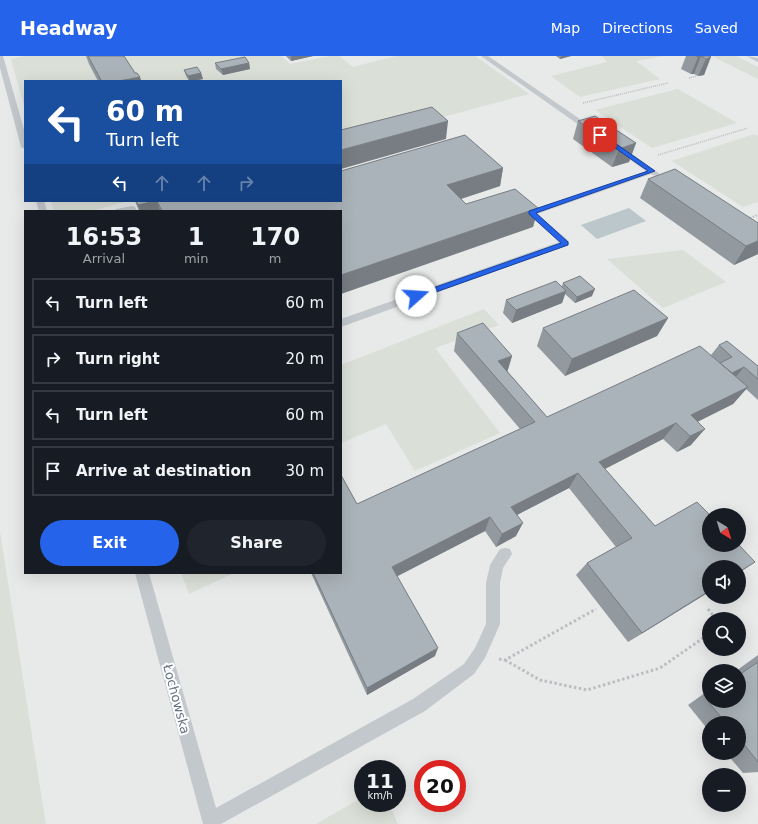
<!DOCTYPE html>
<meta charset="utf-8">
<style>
body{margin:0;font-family:"DejaVu Sans",sans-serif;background:#20242c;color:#f1f3f6;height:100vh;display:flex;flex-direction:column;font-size:15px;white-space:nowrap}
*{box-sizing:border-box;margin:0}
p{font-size:13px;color:#9ea1a6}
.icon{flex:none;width:22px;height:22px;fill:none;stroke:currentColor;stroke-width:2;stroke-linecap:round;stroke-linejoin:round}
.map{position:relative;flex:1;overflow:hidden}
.details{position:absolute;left:24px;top:154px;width:318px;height:364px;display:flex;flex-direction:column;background:#171b24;border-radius:0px;box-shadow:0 4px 16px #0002}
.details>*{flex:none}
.top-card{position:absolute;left:24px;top:24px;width:318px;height:122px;border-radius:0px;box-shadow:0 4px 16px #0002;background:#1a4fa0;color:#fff;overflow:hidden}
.needle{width:26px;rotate:142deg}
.fabs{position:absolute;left:702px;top:452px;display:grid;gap:8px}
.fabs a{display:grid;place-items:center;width:44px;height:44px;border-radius:50%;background:#171b24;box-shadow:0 4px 16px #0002;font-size:20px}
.speed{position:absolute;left:354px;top:704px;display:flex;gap:8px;font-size:20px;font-weight:700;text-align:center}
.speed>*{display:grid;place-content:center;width:52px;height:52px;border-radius:50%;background:#171b24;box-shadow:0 4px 16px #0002;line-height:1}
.speed small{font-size:10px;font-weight:400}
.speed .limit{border:6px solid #d22;background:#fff;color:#111}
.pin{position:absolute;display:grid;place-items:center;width:34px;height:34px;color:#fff;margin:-17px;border-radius:8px;box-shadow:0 2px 6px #0006}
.me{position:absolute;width:44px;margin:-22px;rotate:71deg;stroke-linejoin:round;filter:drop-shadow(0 0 3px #0008)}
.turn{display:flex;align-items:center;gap:14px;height:84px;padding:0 16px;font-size:18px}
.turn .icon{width:52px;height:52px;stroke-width:2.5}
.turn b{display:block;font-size:28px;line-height:34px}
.lanes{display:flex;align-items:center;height:38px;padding:0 16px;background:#0003;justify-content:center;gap:20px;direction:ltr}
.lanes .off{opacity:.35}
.eta{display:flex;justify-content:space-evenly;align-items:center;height:68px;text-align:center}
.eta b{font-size:24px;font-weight:700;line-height:28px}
.primary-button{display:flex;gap:8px;margin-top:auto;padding:8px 16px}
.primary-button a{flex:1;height:46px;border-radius:24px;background:#2563eb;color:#fff;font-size:16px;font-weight:700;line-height:46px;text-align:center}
.primary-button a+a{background:#20242c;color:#f1f3f6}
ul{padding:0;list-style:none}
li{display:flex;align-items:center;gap:12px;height:50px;margin:0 8px 6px;padding:0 8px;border:2px solid #363941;border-radius:0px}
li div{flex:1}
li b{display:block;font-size:15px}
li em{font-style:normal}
header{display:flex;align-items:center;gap:24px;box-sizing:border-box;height:56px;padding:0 20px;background:#2563eb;color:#fff}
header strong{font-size:19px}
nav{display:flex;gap:22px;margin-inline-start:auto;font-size:14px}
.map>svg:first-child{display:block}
.built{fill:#e8e9e9;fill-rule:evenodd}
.green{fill:#dadfd7}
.water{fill:#bbc7cb}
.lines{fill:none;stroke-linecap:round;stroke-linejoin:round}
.path-far2{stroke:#bbbfc2;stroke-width:1.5;stroke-dasharray:1 1;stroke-linecap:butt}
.path-far1{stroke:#bbbfc2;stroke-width:2;stroke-dasharray:1.5 1.5;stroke-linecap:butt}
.path{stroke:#bbbfc2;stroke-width:3;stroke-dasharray:2.5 2.5;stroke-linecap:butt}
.service{fill:#c3c8cc;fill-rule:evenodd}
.wall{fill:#929a9f}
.shaded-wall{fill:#777d82}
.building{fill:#aab3b9;stroke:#777d82}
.route{fill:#2563eb;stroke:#184099}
.labels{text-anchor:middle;stroke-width:4;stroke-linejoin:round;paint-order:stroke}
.near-street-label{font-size:13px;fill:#657683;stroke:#fff}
</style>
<header>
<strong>Headway</strong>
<nav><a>Map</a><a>Directions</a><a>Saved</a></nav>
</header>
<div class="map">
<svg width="758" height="768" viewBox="0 0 758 768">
<rect width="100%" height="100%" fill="#fafaf8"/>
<path class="built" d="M0,0H758V768H46L0,474ZM25,25H341V145H25ZM25,155H341V517H25ZM709,459H739V489H709ZM709,511H739V541H709ZM709,563H739V593H709ZM709,615H739V645H709ZM709,667H739V697H709ZM363,713H397V747H363ZM423,713H457V747H423ZM709,719H739V749H709Z"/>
<path class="green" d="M24,0H281L290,8L330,0H339L353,11L396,0H475L529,38L341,88V25H25V53L11,3Z
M602,0H663L636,5L660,23L580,41L551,20L607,6Z
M712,0H736L758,11V23Z
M678,33L737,67L652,92L595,54Z
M754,78L758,80V146L743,151L672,105Z
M51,145H128L91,155H54Z
M683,194L726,226L663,252L607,203Z
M484,253L499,269L435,292L500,377L415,415L386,368L341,387V309Z
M0,474L46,768H0Z
M181,517H234L189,538Z
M363,741V747H389L398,768H316Z"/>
<path class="water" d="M629,152L646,165L597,183L581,169Z"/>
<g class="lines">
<path class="path-far2" d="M689,22L697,20
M583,47L668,27
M658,99L748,72"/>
<path class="path-far1" d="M747,163L758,159"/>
<path class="path" d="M708,553L716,563
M499,603L505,604L596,553
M505,604L540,624L587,634L660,612L709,578"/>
<path class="service" d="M0,0H3L25,77V93L21,91L0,12Z
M481,0H488L596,74L589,76Z
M747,0L758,2V6L748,1Z
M614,89H620L660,118L656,120L651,118L537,158L569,185V189L341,271V263L559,186L527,157L646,115L614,93Z
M36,145H44L47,155H39Z
M132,150L135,151L137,155H115L116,153Z
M505,492L510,493L512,498L503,512L500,527V568L485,602L474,618L425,655L221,768H203L135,517H149L216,752L413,643L464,608L475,592L486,568V527L490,509L500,493Z"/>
</g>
<path class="wall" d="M86,0H124L135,17L140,21L141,25H98L89,8Z
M286,0H313L291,5Z
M556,0H571L560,3Z
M686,0H710L704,19L698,20L694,18H691L681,13Z
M215,7H249L250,13L223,19L216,13Z
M184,14L201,17L203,23L193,25H189L186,20Z
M578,65L636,87L629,106L612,111L573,83Z
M503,112L500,130L461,143L466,148L538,152L533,171L341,155H139L135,145H341Z
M648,123L758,167V198L734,209L640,142Z
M563,227L592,240L575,247L565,238L562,247L512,267L503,257L506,244L562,230Z
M668,262L657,280L565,320L537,290L543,272Z
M457,277L512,300L507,315L547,361L711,299L719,289L758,310V344L746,333L733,348L697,366L691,389L677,396L663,383L605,413L655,470L755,506L739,517V511H709V536L628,586L576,519L587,507L616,491L569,432L517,459L516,480L496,491L485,475L397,520L435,600L367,639L311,517H341L357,448L520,373L454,295Z
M758,599V716L743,717L726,697H739V667H709V675L688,649L709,634V645H739V615H736Z"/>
<path class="shaded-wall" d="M291,0H313L291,5Z
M561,0H571L560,3Z
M701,0L694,18H691L698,1Z
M711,1L704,19L698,20L706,3Z
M249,7L250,13L223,19L221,13Z
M201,17L203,23L193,25H190L188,20Z
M140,21L141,25H119Z
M448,65L446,83L341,113V94Z
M636,87L629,106L612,111L619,93Z
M503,112L500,130L445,148L447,129Z
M155,145H157L160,155H140L138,149Z
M538,152L533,171L341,238V219Z
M758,185V198L734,209L746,190Z
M595,233L592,240L575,247L577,241Z
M566,235L562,247L512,267L516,254Z
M668,262L657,280L565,320L572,303Z
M512,300L507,317L498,305Z
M744,311L734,323L726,320Z
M748,331L733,348L683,373L691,359Z
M676,367L663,383L589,421L599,406Z
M705,373L691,389L677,396L690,380Z
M578,417L569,432L505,465L511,451Z
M490,461L485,475L392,523V511Z
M523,467L516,480L496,491L502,478Z
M709,535V536L628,586L642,577Z
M438,592L435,600L367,639V632Z"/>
<path class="building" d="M88,0H124L135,17H137L140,21L119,25H99L101,24Z
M696,0H710L711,1L706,3L701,0L698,1Z
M245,1L249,7L221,13L215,7Z
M197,11L201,17L188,20L184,14Z
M432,51L448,65L341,94V74Z
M595,60L636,87L619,93L578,65Z
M465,79L503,112L447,129L466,148L515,133L538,152L341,219V155H162L157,145H341V115Z
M675,113L758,167V185L746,190L648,123Z
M136,145H155L138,149Z
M580,220L595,233L577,241L563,227Z
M556,225L566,235L516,254L506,244Z
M634,234L668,262L572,303L543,272Z
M483,267L512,300L498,305L547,361L700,290L748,331L691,359L705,373L690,380L676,367L599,406L655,470L697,446L710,459H709V489H739L755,506L739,516V511H709V535L642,577L587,507L632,482L578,417L511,451L523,467L502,478L490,461L392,511L438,592L367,632L313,517H341V419L357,448L535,366L457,277Z
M727,285L758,310V323L744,311L732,317L720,307L732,301L719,289Z
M758,606V706L739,682V667H726L706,643L709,641V645H739V619Z"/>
<path class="route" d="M598,78H602L655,115L536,157L568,186V189L419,242H413V239L561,187L529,158V155L648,115L598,80Z"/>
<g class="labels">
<g class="near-street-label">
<text transform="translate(177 643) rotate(75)" y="5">Łochowska</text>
</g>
</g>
</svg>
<div class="fabs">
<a><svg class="needle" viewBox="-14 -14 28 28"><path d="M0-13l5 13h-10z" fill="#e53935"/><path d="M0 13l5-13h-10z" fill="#9ea1a6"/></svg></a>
<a><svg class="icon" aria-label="sound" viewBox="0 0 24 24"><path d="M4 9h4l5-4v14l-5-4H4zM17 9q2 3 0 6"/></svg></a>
<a><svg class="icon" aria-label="search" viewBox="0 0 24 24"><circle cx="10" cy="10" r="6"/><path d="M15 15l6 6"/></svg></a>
<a><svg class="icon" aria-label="layers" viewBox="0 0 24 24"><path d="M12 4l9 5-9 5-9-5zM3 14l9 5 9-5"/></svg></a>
<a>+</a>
<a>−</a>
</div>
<div class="speed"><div>11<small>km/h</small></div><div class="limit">20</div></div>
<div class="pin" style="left:600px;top:79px;background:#d93025"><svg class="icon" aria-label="arrive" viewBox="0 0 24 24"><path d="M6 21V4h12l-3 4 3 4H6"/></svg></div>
<svg class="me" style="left:416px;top:240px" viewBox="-20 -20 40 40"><circle r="19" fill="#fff"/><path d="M0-13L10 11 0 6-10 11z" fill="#2563eb"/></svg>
<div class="top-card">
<div class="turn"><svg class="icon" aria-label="left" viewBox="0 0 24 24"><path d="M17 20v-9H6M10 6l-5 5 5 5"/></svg><div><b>60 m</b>Turn left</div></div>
<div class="lanes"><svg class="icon" aria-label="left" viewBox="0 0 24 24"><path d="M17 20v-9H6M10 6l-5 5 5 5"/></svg><svg class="icon off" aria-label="ahead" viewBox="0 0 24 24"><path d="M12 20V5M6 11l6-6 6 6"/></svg><svg class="icon off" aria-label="ahead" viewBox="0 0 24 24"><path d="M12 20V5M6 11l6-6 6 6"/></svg><svg class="icon off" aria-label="right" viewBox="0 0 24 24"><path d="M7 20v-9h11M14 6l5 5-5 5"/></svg></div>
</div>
<section class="details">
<div class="eta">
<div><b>16:53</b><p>Arrival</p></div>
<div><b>1</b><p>min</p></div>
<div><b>170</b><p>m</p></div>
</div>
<ul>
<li><svg class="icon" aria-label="left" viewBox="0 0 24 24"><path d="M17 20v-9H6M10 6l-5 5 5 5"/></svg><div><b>Turn left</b></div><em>60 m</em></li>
<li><svg class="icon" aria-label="right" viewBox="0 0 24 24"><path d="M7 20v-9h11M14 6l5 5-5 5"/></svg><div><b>Turn right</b></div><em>20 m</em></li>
<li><svg class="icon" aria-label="left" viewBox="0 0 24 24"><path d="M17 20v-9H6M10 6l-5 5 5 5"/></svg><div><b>Turn left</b></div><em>60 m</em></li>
<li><svg class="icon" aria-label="arrive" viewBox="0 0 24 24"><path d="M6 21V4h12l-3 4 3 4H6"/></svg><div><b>Arrive at destination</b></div><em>30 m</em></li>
</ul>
<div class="primary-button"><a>Exit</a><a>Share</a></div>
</section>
</div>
